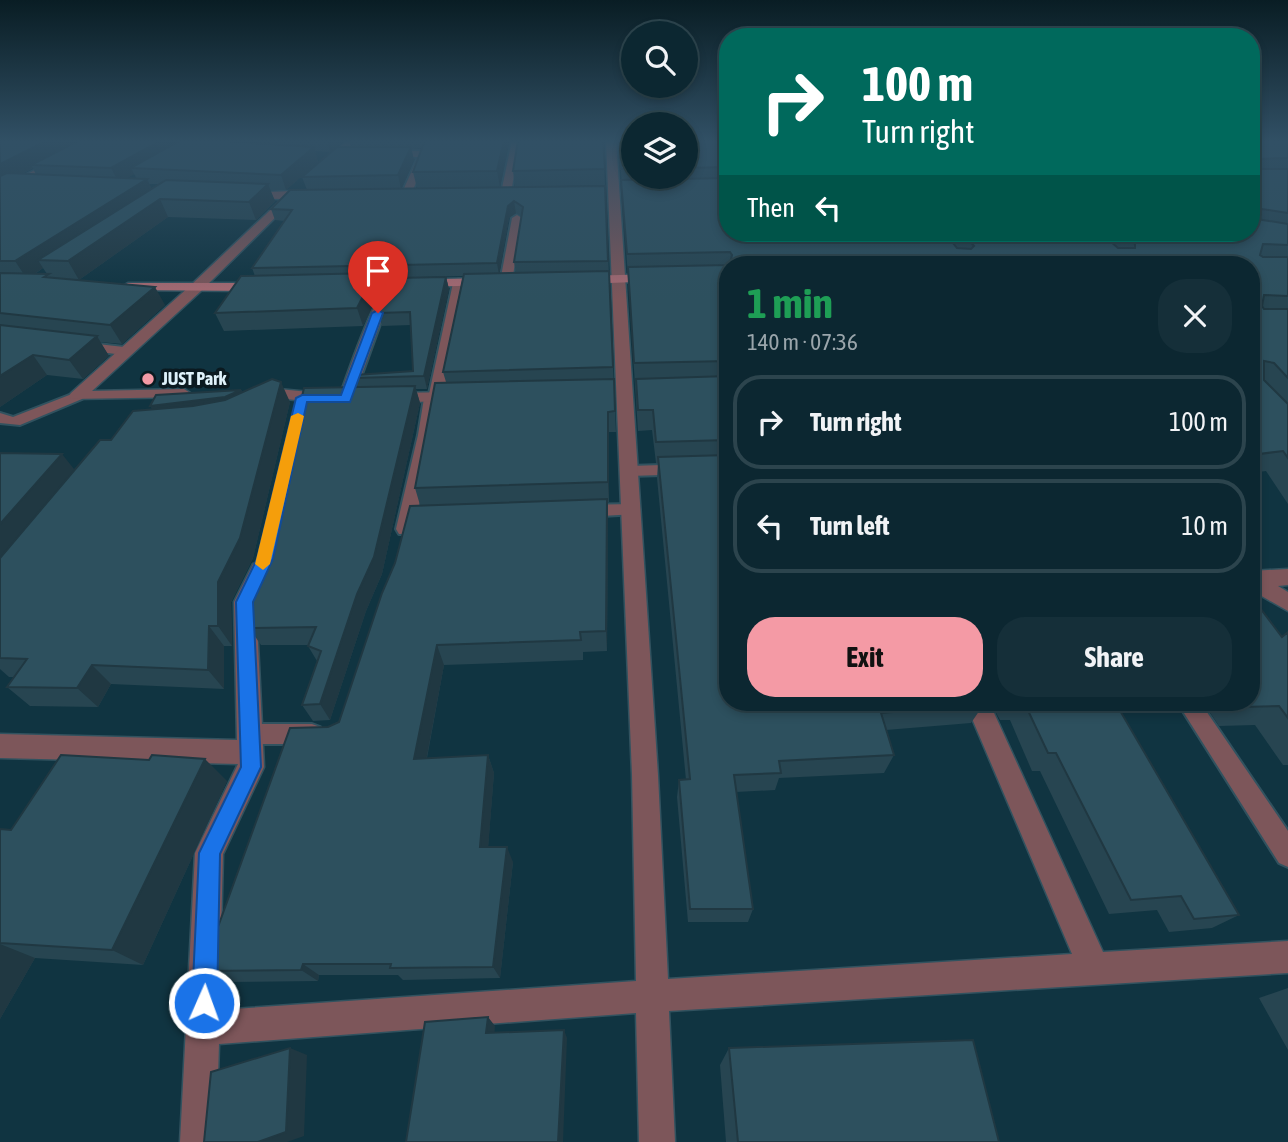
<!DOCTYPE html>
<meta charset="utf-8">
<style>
body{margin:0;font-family:"Asap Condensed",sans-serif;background:#152f39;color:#f1f3f6;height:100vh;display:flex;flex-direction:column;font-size:26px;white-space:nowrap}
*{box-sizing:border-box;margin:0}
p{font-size:23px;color:#9aa5ab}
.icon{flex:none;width:38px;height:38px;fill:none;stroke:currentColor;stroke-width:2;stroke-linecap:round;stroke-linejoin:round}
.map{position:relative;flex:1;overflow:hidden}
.side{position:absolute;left:719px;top:256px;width:541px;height:455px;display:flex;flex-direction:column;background:#0c2731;border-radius:28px;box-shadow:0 4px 10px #0003,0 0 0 2px #2c444d}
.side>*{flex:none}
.hud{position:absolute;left:719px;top:28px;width:541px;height:214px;border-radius:28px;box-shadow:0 4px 10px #0003,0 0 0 2px #2c444d;background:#00695c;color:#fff;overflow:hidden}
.buttons{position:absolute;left:621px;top:21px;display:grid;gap:14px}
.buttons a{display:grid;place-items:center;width:77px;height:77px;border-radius:50%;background:#0c2731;box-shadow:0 4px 10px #0003,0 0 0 2px #2c444d;font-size:35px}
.pin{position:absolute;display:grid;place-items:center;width:60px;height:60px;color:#fff;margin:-72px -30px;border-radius:50% 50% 50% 0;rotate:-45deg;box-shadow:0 0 7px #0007}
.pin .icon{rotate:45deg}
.me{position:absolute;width:77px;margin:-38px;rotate:2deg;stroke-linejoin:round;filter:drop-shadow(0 0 5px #0008)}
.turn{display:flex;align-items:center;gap:24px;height:147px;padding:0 28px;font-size:32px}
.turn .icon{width:91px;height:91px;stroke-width:2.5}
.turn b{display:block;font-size:49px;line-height:60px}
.then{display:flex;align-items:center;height:66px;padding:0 28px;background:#0003;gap:14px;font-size:26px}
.round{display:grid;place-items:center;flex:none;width:74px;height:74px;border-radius:28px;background:#152f39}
.overview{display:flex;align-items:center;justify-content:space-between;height:119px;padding:0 28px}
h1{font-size:42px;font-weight:700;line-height:52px;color:#1e9e55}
.cta{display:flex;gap:14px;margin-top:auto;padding:14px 28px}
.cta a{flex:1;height:80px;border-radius:28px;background:#f49aa5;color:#111;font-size:28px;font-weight:700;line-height:80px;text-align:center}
.cta a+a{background:#152f39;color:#f1f3f6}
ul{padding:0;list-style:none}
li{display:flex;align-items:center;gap:21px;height:94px;margin:0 14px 10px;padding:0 14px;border:4px solid #2c444d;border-radius:28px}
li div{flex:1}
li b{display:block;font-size:26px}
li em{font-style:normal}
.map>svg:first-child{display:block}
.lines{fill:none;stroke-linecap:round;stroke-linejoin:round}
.lane-casing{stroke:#31525f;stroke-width:4}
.street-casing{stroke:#31525f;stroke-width:3}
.secondary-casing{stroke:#31525f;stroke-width:3}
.lane{fill:#7d565a;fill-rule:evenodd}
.street{fill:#7d565a;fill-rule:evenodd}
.secondary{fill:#a86a72;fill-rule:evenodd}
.wall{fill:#274551;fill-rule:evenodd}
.shaded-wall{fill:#203842}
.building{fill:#2d505e;stroke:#203842;stroke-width:2}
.route{fill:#1a73e8;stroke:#114b97;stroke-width:2}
.slow{fill:#f59e0b}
.poi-dot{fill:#f49aa5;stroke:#0b1a20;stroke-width:2.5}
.labels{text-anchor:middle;stroke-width:7;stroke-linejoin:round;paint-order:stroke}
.far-poi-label{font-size:18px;font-weight:bold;fill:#dff2fa;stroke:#0b1a20;text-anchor:start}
</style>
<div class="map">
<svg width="1288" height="1142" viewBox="0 0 1288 1142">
<rect width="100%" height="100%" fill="#103441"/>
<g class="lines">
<g class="lane-casing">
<path id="lane" d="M512,140H520L511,193L506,196L501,193Z
M389,151H424L428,154L410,197L401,195L418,157L386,156L385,154Z
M517,215L522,218L512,282L506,286L500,282L512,218Z
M459,279L465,283L443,397L438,401L434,435L414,529L411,534H399L396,529L418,435L424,398L429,394L453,283Z
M392,280L398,284L384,313L353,399L346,403L341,402L339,399C346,379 377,286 392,280Z
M80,342L124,347L131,351L124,355L75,349L73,346Z
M77,392L84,396L82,399L20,425L0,423V413L13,417Z
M728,463V473L629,476L621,471L629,466Z
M631,504L637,506L640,510L637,514L583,517L574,511L583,505Z
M1177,702H1200L1288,831V867L1279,863Z
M250,724H312L320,727L324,734L320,741L312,744H250L242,741L238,734L242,727Z"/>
</g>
<g class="street-casing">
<path id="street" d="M93,140H105L0,195V188Z
M348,140H358L329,168H321V164Z
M606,140H616L658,775L668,979L1072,954L965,702H989L1103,952L1288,941V973L669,1011L675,1142H639L636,1013L219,1044L216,1142H180L195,853L238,764L0,758V734L237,740L234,602L253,564L260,562L267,564L270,570L256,602L264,767L223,854L219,1010L636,981L632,775Z
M293,191L318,196L313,199H294L201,291L92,391L184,389L192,394L190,397L71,399L69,396L71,393L191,285L282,199L244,198L239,195L240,193Z
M258,387L330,394L338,399L330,404L252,395L250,392Z
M459,392L467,397L465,400L390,403L382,398L390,393Z
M1288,569V585L1278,586L1288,592V611L1251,590V571Z"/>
</g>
<g class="secondary-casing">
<path id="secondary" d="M656,274L663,278L661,281L583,284L576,280L583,276Z
M488,278L493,279V285L349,289L342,285L349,281Z
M128,283H260L267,287L260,291L123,290L121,287Z"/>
</g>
<use href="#lane" class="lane"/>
<use href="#street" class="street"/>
<use href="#secondary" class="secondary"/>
</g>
<path class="wall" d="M0,140H344L331,152L351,147L349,140H509L500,187L605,186L616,432H609V502H608V519L607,651L583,652V660L444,665L427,758L488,755L494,773L488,847L513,862L500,978L403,980L398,975H319L318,981L224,982L202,971L328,727L339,722L420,505L415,488L446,382L443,372L463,276L376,278L380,291L363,326L224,331L215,313L255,276L252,268L284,221L275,220L271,209L307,190L302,177L330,152L315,151L318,162L286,190H270L275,201L256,220L168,217L79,280L68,279L165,305L122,344L100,342L109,356L83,379L47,375L0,407ZM166,142L177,143L168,148ZM422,148L413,172L417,188L401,189L414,160L411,149ZM33,168L36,175L22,174ZM134,174L137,179L126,178ZM149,184H159L152,189ZM516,213L522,217L514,262L516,273H499L509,218ZM43,268L47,274H35Z
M603,140L605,185L515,187L513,171Z
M619,140H634V177H686V140H728V233H1251V140H1288V504L1266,471L1251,473V264H728V702L984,704L971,723L886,730L894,755L884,773L779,778L775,790L736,792L753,909L748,922H688L677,797L679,780H686L657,478L658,463H656L652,430L638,431Z
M446,277L449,289L427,389H416L420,403L382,574L366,611L330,720L313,721L302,705L317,661L308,646L309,645H261L249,628L357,387L354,378L413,371L411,325L382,326L378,313Z
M241,390L243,392L290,402L253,558L231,602L232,646H224V689L111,684L98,707L30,706L7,687L14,677H9L0,669V453L74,470L111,440L152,410Z
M1288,632V765H1283L1255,725L1219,726L1203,702H1251L1282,637Z
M990,702H1115L1239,915L1212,928L1169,932L1157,910L1109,914L1040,771H1032L1010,720H1000Z
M227,781L143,965L35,958L0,1019V829L11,830Z
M1288,988V1050L1259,998Z
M729,1048L999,1142H726L720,1065Z"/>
<path class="shaded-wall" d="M48,140H87L31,165L33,168L0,185V164Z
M162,140H165L170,152L131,168L134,174L119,183L111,168Z
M327,140H344L330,152Z
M504,140H509L500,187L497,171Z
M314,147L318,162L286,190L281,175Z
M411,147L414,160L401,189L398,175Z
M147,179L155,196L38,260L43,268L27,279L15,261Z
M268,184L275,201L256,220L249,202Z
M160,199L168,217L79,280L68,261Z
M514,201L516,213L509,218L499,275L497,263L508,206Z
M375,273L380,291L363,326L357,308Z
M446,277L449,289L427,389L424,376Z
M155,287L165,305L122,344L110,325Z
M97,336L109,356L83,379L69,360Z
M33,355L47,375L0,407V376Z
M281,382L290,402L253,558L231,602L232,646L218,626V582Z
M415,386L420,403L382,574L366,611L330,720L320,704Z
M241,390L246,399L156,416L150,406Z
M608,412L609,432V502L608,482Z
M62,454L78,474L0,568V524Z
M607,499L608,519L607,651L606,631Z
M209,626L224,646V689L208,670Z
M437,645L444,665L423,777L414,759Z
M92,665L111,684L98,707L77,688Z
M488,755L494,773L487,863L480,847Z
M205,759L227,781L143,965L112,950Z
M507,847L513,862L500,978L493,967Z
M0,944L35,958L0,1019Z
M303,964L319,975L318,981L301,970Z
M488,1017L495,1026L494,1041L486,1033Z
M564,1030L567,1038L563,1142H558Z
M290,1048L307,1055L304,1136L287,1142H258Z"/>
<path class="building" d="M0,140H48L0,164Z
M80,140H162L111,168L31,165Z
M181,140H205L314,147L281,175L131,168Z
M425,140H504L497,171L413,172Z
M518,140H603L605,169L513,171Z
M619,140H634V169H621Z
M686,140H728V167L686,168Z
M1251,140H1288V158L1259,159L1258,167L1261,169H1288V213L1262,209L1255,216L1257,219L1288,224V245L1263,244L1260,255L1263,257H1288V296L1264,295L1262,306L1264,309H1288V378L1274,363L1264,361V380L1288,404V458L1283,451L1251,455V264H730L732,255L730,252L627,254L621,180L728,178V233H945L957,248L971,249L974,246L963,233H1101L1118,248H1135V244L1122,233H1251Z
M337,147H411L398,175L302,177Z
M7,173L147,179L15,261H0V176Z
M166,180L268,184L249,202L160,199L68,261L38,260Z
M605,186L608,261L514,262L523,207L514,201L508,206L497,263L252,268L292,210L271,209L290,190Z
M728,265V361L634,363L628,267Z
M609,271L613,367L443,372L464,274Z
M0,273L49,274L44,277L155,287L110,325L0,313Z
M375,273L357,308L215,313L241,276Z
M446,277L424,376L354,378L355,375L413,371L410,312L378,313L395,278Z
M0,325L97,336L69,360L33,355L0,376Z
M728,376V440L656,442L653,410H638L636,379Z
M272,379L281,382L240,538L218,582V626H209L208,670L92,665L77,688L7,687L27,659L0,658V558L100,440H111L133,411L193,406L225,400Z
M614,379L615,411L608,412V482L415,488L435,383Z
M415,386L374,557L357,594L320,704L302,705L321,651L308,646L316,627L249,628L247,585L267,542L304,388Z
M241,390L225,397L150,406L156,395Z
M0,453L62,454L0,524Z
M728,455V702H983L984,704L881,713L894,755L779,761L781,773L734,775L753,909H690L679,780L690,779L658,457Z
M607,499L606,631L580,632L581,640L437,645L414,759L488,755L480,847H507L493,967L390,968L391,964H303L301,970L202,971L290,728L328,727L339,722L382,593L395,563L410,506Z
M1251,596L1282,637L1288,632V718L1279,706L1242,707L1238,702H1251Z
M1024,702H1115L1239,915L1194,919L1181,896L1131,900L1056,753H1048Z
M61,755L149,760L152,755L205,759L112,950L0,943V829L11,830Z
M488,1017L486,1033L564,1030L558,1142H406L425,1022Z
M973,1040L999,1142H738L729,1048Z
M290,1048L286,1132L258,1142H204L211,1072Z"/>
<linearGradient id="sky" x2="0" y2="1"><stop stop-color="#091d24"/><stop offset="0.47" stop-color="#315065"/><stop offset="1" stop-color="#315065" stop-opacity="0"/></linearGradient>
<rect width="1288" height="300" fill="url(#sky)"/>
<path class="route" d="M378,310L383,313L350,402H307L273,559L253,602L261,767L220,854L217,1003L213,1012L204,1015L195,1012L192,1003L199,853L241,767L236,602L257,559L296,398L302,395H341L372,313Z"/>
<path class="slow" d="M298,413L304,416L270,564L263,570L255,564L291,416Z"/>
<circle class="poi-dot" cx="148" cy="379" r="7"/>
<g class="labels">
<g class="far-poi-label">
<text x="162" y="385">JUST Park</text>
</g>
</g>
</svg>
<div class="buttons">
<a><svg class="icon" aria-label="search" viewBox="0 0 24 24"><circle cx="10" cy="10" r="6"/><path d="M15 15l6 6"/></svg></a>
<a><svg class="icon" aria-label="layers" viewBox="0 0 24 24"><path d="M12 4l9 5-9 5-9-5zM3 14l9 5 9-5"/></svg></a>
</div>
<div class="pin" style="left:378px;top:313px;background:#d93025"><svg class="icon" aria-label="arrive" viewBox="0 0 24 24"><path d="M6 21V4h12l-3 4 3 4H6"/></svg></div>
<svg class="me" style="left:204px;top:1003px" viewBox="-20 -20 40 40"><circle r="17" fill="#1a73e8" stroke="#fff" stroke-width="3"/><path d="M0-11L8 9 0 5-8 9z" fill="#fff"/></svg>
<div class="hud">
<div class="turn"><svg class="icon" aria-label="right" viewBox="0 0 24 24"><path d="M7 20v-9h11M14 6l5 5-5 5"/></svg><div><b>100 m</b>Turn right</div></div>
<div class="then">Then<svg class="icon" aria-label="left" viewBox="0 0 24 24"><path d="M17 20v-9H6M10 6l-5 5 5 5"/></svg></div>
</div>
<section class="side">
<div class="overview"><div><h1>1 min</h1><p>140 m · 07:36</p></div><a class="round"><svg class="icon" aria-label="close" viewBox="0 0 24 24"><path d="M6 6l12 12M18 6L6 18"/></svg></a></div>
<ul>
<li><svg class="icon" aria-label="right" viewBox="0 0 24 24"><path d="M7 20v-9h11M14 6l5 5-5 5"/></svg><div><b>Turn right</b></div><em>100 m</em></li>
<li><svg class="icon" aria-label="left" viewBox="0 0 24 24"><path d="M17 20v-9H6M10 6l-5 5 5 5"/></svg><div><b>Turn left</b></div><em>10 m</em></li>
</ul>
<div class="cta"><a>Exit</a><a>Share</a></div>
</section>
</div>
